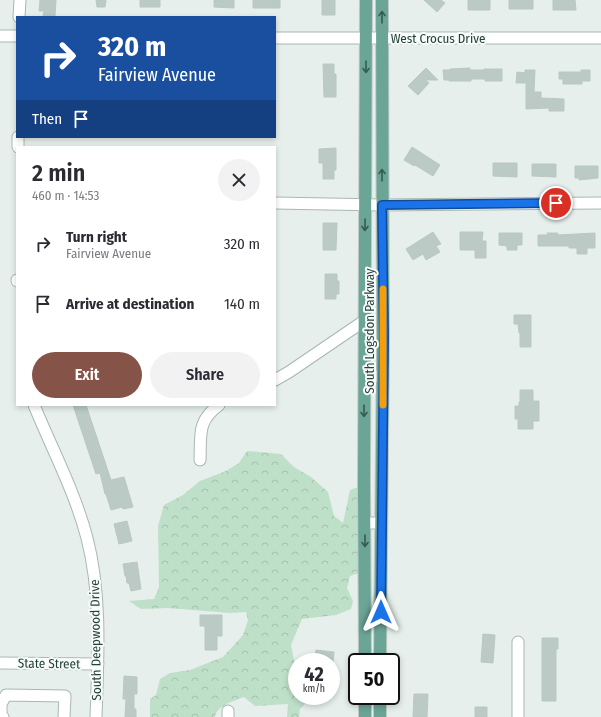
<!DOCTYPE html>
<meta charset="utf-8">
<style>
body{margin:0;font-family:"Fira Sans Condensed",sans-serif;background:#f2f2f3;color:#2b2b33;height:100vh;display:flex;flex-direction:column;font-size:15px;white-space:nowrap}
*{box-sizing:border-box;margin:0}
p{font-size:13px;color:#7c7c81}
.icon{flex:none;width:22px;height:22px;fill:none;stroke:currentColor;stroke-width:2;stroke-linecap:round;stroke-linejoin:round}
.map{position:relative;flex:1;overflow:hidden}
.side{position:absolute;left:16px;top:146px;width:260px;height:260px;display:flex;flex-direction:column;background:#fff;border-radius:0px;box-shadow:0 2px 6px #0003}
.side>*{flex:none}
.banner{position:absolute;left:16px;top:16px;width:260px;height:122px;border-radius:0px;box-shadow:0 2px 6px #0003;background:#1a4fa0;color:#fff;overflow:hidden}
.speed{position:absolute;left:288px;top:653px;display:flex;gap:8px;font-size:20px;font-weight:700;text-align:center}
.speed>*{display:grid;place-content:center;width:52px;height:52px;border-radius:50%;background:#fff;box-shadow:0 2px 6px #0003;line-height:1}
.speed small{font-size:10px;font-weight:400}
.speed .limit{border:2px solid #111;border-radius:6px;background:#fff;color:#111}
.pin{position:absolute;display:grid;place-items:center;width:34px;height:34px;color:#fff;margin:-17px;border:2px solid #fff;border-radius:50%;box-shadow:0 1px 4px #0007}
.me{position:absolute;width:44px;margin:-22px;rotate:0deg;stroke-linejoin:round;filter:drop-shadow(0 0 3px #0008)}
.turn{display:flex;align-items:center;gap:14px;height:84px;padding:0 16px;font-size:18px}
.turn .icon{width:52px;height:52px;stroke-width:2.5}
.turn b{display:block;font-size:28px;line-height:34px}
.then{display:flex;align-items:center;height:38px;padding:0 16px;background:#0003;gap:8px;font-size:15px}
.round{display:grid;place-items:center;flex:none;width:42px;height:42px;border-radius:21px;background:#f2f2f3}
.head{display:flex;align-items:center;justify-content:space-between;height:68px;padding:0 16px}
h1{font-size:24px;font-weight:600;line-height:30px}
.primary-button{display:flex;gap:8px;margin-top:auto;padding:8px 16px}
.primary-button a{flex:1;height:46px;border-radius:24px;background:#855347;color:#fff;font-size:16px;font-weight:600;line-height:46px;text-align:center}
.primary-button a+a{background:#f2f2f3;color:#2b2b33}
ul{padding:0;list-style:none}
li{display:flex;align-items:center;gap:12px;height:60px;padding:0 16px}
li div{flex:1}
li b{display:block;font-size:15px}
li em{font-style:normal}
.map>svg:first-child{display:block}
.forest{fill:url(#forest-crowns)}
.building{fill:#bbcac4;stroke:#b8c9c2}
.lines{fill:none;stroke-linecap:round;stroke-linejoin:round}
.minor-casing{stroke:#a8b8b2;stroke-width:13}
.major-casing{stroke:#c2cac8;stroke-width:14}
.minor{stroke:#fff;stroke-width:11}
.major{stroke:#6aa596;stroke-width:12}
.oneway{stroke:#365b51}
.route-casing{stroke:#114b97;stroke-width:10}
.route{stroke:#1a73e8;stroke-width:7}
.slow{stroke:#f59e0b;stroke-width:7}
.labels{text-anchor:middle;stroke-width:4;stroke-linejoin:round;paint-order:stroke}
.street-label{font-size:13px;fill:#24423a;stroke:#f7fbf9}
</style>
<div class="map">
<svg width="601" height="717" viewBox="0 0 601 717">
<defs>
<pattern id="forest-crowns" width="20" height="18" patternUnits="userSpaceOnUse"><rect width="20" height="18" fill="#bfe0c8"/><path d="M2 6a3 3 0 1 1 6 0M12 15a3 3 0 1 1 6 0" fill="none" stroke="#a4c1ad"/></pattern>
</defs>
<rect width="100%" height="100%" fill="#e6efeb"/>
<path class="forest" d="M247,451L281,454L294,467L311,477L328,492L334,516L343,523L350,490L358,487L359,573L350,576L347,588L353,601L351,609L336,615L302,619L291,645L297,676V696H306L308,700L300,709L299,717H287L288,704L255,706L244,697C234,701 217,705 215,717H150V699L156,695L160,679L170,673L190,670L223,657L243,635L248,620L246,612L230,613L168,608L141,609L129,601L154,599L159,587L158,526L164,505L183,495L200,481L226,471L239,463Z"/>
<path class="building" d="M40,0H56L55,16H43L44,11H39Z
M96,0H106L105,7H97Z
M140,0H160V7H140Z
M214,0H234V8L214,7Z
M253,0H280V8H253Z
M322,0H335V15H322Z
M424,0H441L445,3L437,12Z
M468,0H490V10H468Z
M509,0H533V9H509Z
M553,0H575L576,10H553Z
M323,64H334V74H336V97H324Z
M426,68L438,80H425L429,83L418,95L408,86Z
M470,68V70H484V69H502V81H485V79H471V81H449V80H444L443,70H450V69Z
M525,70H535L534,92H541V98L564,99V111H549V108L526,109V83H516L517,72L525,73Z
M581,70H590V81H582V84H563V79H559V72H581Z
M412,147L440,165L433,176L415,165L414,166L404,160Z
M336,148V170H334V179H323V163H319V149Z
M493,163H517V177L493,176Z
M532,164H556V177L532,176Z
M575,166H598V178L579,180V178H575Z
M323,223H337L336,250H323Z
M433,232L441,244L436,246L440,252L426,260L423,254L413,260L406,249Z
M460,232H483L482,241H486V258H475V250H460Z
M499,233H522V245H517V250H507V246L499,245Z
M547,233H558V235L595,233V248H587V254H577V248H569V246H538V235H548Z
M325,274H337V281H339V294H336V299H325Z
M514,315H531V347H520V333H519L518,324H514Z
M520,390H533V401H539V421H533V429H518V419H515V406H519V402H520Z
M73,405H86L111,480L124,477L133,507L123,509L122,507L111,510L106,494H105L100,473L96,474Z
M127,521L132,541L119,544L114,524Z
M137,562L141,589L131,591L129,583H127L126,576H125L123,564Z
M200,615H222V636H217V650H205V626H200Z
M483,634L495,635L493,663L481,662Z
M542,638H558V649H556V701H542Z
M316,650L334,652L333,662H314Z
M124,676L137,677V694H134V709H136V717H125L126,699H123Z
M414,694H428L427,717H413Z
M475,707H487V717H475Z"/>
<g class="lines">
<g class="minor-casing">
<path id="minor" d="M19,17L20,0
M0,36H17
M275,38H601
M18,147V137
M275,203L382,205L601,203
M17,280V281
M364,377L383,376
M275,380L289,372L364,321
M34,405C52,449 75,492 87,538C102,596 98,658 96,717
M200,460C201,435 197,421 219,405
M365,523H381
M0,663L98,664
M3,717L1,716V704L6,695L65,696L64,717
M228,717V711
M518,717V642"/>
</g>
<g class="major-casing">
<path id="major" d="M365,662L364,482L366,0
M380,662L383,337L382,0
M365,717V696
M380,717V696"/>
</g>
<use href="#minor" class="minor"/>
<use href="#major" class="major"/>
</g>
<defs><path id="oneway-shaft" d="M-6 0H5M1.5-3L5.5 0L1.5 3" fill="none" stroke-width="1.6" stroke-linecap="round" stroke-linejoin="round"/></defs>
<g class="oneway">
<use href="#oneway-shaft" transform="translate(382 17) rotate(-90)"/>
<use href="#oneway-shaft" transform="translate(366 67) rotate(90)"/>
<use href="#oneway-shaft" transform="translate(382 175) rotate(-90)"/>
<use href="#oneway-shaft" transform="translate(365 225) rotate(91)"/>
<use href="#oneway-shaft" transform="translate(364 411) rotate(90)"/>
<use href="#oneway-shaft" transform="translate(365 541) rotate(90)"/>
</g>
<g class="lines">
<g class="route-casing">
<path id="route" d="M381,612L384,337L382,205L556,203"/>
</g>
<use href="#route" class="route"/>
<path class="slow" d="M383,405V289"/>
</g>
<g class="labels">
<g class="street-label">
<text x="438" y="43">West Crocus Drive</text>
<text transform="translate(369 331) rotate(-90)" y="5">South Logsdon Parkway</text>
<text transform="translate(95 640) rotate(-91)" y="5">South Deepwood Drive</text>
<text transform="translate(49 663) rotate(1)" y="5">State Street</text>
</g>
</g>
</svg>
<div class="speed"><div>42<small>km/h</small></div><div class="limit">50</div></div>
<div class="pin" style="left:556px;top:203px;background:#d93025"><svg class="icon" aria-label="arrive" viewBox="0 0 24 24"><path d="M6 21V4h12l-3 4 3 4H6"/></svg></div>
<svg class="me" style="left:381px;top:612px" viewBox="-20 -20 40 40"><path d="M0-17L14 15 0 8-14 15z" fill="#1a73e8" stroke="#fff" stroke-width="4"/></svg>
<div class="banner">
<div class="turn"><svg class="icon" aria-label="right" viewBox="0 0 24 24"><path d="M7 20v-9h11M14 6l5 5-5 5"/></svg><div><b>320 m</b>Fairview Avenue</div></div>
<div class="then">Then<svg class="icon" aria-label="arrive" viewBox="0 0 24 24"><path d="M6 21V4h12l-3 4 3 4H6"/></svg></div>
</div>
<section class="side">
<div class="head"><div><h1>2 min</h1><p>460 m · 14:53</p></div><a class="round"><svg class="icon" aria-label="close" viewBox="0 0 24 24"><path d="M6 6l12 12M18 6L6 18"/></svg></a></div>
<ul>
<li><svg class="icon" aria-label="right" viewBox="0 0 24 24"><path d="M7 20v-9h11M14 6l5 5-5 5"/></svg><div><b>Turn right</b><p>Fairview Avenue</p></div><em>320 m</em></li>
<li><svg class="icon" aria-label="arrive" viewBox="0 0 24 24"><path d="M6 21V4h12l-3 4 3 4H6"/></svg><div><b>Arrive at destination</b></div><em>140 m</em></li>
</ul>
<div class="primary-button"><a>Exit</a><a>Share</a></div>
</section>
</div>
